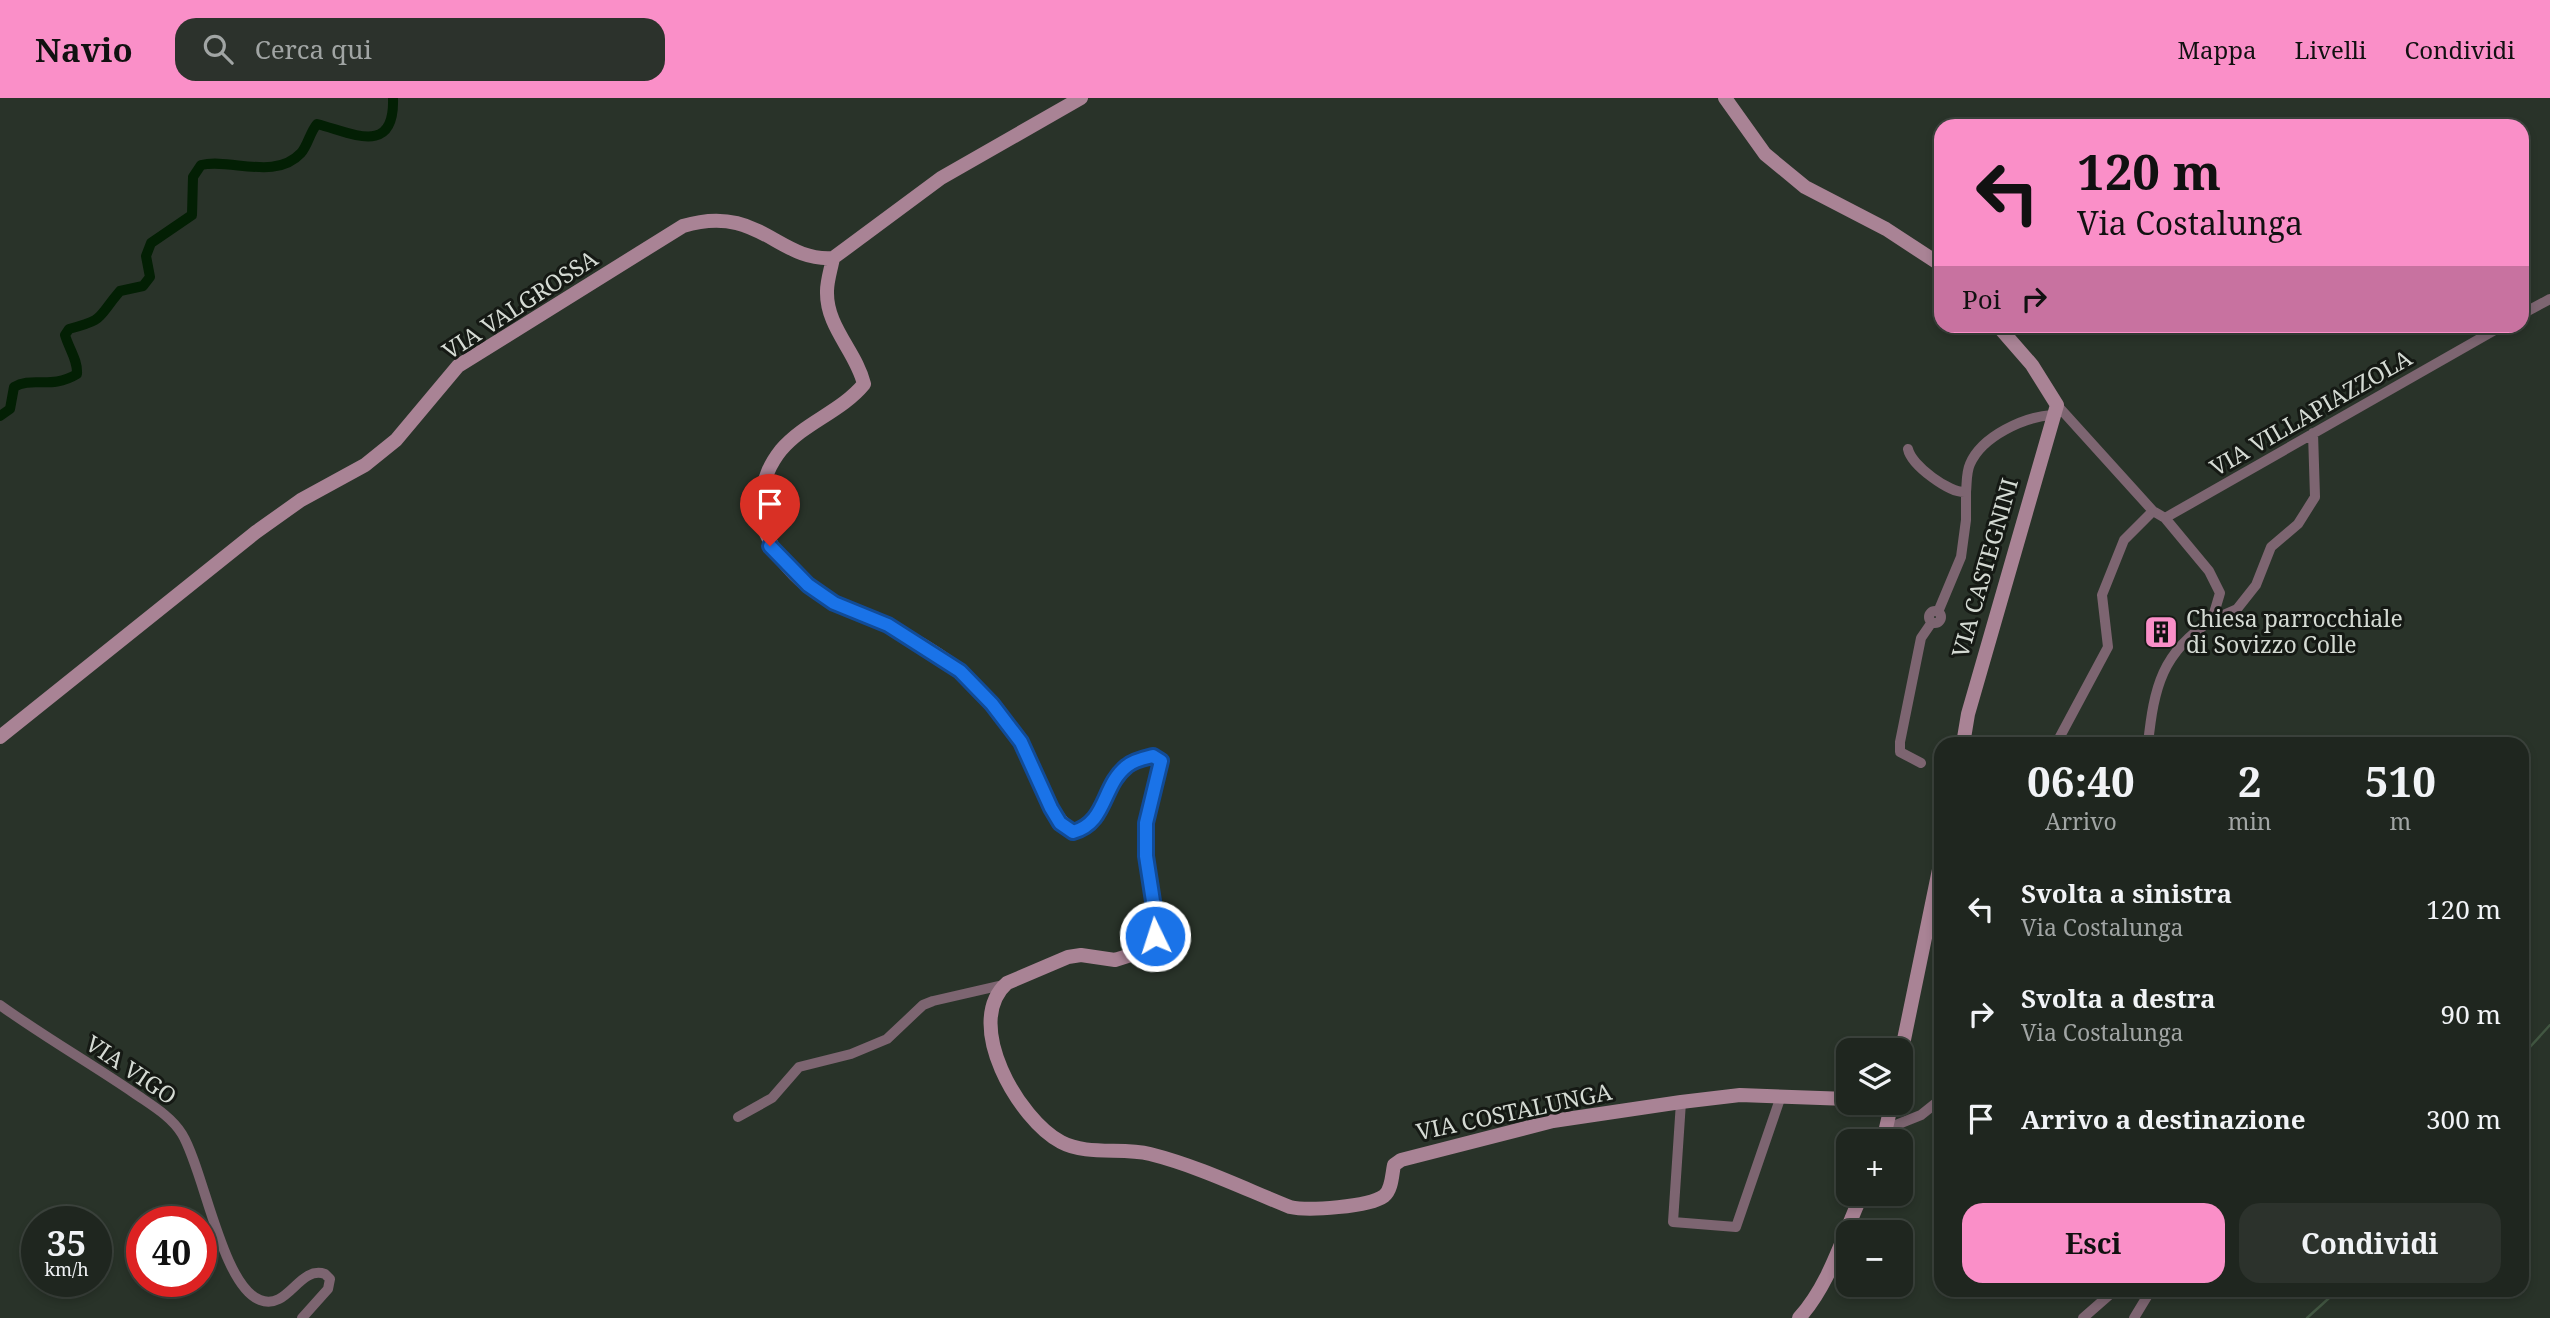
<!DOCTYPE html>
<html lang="it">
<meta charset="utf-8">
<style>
body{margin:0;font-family:"Noto Serif",serif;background:#2c322c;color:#f1f3f6;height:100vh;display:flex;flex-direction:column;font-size:26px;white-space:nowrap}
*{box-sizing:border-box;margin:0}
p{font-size:23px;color:#a1a5a4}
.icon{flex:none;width:38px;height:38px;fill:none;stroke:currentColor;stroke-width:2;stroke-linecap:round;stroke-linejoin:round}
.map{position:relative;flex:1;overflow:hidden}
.side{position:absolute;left:1934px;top:639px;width:595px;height:560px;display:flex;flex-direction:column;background:#1f261f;border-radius:21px;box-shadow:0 4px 10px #0003,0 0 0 2px #3c433d}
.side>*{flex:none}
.banner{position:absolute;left:1934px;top:21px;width:595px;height:214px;border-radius:21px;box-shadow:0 4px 10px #0003,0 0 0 2px #3c433d;background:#fa8fc8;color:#111;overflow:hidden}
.tools{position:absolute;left:1836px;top:940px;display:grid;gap:14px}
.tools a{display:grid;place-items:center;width:77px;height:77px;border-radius:14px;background:#1f261f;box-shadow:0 4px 10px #0003,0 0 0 2px #3c433d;font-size:35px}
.speed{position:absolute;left:21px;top:1108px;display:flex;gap:14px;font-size:35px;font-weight:700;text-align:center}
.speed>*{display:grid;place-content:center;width:91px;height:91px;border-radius:50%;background:#1f261f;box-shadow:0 4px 10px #0003,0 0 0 2px #3c433d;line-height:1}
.speed small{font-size:18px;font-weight:400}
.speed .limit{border:10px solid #d22;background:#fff;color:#111}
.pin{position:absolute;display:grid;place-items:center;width:60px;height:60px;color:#fff;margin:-72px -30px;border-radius:50% 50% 50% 0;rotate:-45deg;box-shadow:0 0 7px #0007}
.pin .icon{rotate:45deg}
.me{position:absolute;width:77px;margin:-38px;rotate:356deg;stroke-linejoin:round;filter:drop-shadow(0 0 5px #0008)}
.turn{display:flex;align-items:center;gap:24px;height:147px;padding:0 28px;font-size:32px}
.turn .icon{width:91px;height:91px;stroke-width:2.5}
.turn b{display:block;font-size:49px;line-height:60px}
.then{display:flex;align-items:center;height:66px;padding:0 28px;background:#0003;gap:14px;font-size:26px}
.eta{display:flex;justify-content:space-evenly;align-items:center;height:119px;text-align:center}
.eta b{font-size:42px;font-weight:700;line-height:49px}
.cta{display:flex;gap:14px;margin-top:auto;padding:14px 28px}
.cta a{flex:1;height:80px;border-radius:21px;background:#fa8fc8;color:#111;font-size:28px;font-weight:700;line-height:80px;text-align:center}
.cta a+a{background:#2c322c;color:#f1f3f6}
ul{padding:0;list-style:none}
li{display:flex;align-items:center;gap:21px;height:105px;padding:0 28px}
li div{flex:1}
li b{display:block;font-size:26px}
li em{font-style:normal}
header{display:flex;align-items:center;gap:42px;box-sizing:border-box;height:98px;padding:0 35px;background:#fa8fc8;color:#111}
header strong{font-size:33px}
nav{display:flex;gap:38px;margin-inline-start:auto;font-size:24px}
.search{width:490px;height:63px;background:#2c322c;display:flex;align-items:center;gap:18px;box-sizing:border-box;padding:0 24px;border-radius:21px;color:#a1a5a4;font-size:26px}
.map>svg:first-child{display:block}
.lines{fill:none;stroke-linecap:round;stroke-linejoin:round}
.stream{stroke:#425742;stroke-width:2.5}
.canal{stroke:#031f04;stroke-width:10}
.street{stroke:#7d6571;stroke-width:10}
.secondary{stroke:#a98395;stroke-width:14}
.route-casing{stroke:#114b97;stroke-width:18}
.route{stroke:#1a73e8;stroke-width:12}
.labels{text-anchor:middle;stroke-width:6;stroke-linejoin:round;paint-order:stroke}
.street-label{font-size:23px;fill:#d4dad3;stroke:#151914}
.poi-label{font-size:23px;fill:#d4dad3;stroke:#151914;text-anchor:start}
</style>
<header>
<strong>Navio</strong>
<div class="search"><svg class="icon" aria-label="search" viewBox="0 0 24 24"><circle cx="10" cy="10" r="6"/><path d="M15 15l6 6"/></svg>Cerca qui</div>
<nav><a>Mappa</a><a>Livelli</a><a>Condividi</a></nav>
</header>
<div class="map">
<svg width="2550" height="1220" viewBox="0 0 2550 1220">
<rect width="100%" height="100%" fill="#293329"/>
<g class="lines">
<path class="stream" d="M2522,963L2530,949L2550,927
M2307,1220L2338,1192"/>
<path class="canal" d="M0,318L10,311L14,289C32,278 51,292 77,276C78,262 69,251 65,237L69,231C106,221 96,221 120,193L143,188L150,179L146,158L151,145L192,117L193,79L201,67C231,60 275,83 301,55C308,47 310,34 317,26C350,34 395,60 393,0"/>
<path class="street" d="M2522,216L2550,201
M2057,307L2153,413L2165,420L2502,228
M1908,351C1911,367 1950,396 1966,394C1967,385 1966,375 1970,366C1982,338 2024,319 2052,317
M1929 519a6 6 0 1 1 12 0a6 6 0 1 1-12 0Z
M1938,514L1961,459L1966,422V394
M2212,522L2237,511L2256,487L2271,449L2298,426L2315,399L2313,335
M2056,646L2108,549L2102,497L2124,442L2153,413
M2148,646C2154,589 2162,554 2212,522L2220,495L2209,473L2165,420
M1921,665L1900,654V644L1921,540L1932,524
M0,907C43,938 90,965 134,995C151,1007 171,1018 182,1036C204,1072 222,1188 260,1202C288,1213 299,1167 325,1176L330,1181L328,1191L302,1220
M1681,1004L1673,1124L1736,1129L1781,998
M738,1019L772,1000L799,969L851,956L887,941L923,907L933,903L1007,886
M1886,1031L1921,1017L1941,1001
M2083,1220L2115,1192
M2134,1220L2151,1192"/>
<path class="secondary" d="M1725,0L1765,56L1805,89L1886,131L1941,167
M833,160C831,171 827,183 827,193C826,229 856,253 864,286C841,314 805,324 781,352C769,367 764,381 761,400C755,443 799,488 836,506C854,515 873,520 890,529C914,542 942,557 962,575C983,595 1005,618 1021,644C1039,674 1044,713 1073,734C1107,725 1102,686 1127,668C1134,662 1145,660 1153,658L1161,663L1146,725V758L1157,829L1152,844L1137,855L1115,862L1081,857L1068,859L1007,885C962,925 1019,1022 1061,1044C1087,1058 1122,1049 1150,1056C1198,1068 1245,1091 1290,1109C1308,1113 1369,1109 1384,1098C1392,1092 1392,1076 1394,1067L1401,1062L1553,1023L1681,1004L1740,997L1848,1001
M0,639L256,434L301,402L365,367L396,342L458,268L683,128C759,105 778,164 833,160L941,80L1081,0
M1963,646L1968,616L2057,307L2032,267L1998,228
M1900,961L1941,762
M1883,1043L1892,1004
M1799,1220C1830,1186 1843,1137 1862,1096"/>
</g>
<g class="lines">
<g class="route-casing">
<path id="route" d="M770,448L808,487L834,505L888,527L960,573L992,606L1021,644L1051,710L1060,725L1073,734C1107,725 1102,687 1127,668C1134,662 1145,660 1153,658L1161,663L1146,725V758L1157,829L1155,838"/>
</g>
<use href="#route" class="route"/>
</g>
<defs>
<g id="building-square" transform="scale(1.75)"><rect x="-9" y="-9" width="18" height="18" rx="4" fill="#fa8fc8" stroke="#151914"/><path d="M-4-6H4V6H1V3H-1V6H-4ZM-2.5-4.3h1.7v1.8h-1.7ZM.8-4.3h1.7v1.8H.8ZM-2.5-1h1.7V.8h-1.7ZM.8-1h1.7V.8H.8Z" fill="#111"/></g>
</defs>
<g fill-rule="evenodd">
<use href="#building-square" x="2161" y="534"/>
</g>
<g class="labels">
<g class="street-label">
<text transform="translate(520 207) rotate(-33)" y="8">VIA VALGROSSA</text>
<text transform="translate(2311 315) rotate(-30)" y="8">VIA VILLAPIAZZOLA</text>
<text transform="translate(1985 470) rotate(-74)" y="8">VIA CASTEGNINI</text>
<text transform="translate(131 972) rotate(34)" y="8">VIA VIGO</text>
<text transform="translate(1514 1014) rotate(-12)" y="8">VIA COSTALUNGA</text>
</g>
<g class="poi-label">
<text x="2186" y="529">Chiesa parrocchiale<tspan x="2186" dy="26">di Sovizzo Colle</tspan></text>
</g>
</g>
</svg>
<div class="tools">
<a><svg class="icon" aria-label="layers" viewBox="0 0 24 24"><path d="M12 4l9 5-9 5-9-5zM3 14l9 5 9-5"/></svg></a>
<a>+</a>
<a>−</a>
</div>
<div class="speed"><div>35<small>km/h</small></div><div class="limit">40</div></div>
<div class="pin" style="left:770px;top:448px;background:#d93025"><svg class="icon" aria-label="arrive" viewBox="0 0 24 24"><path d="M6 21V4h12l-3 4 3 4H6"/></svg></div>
<svg class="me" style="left:1155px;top:838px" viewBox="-20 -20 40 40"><circle r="17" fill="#1a73e8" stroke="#fff" stroke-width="3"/><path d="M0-11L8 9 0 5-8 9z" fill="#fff"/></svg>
<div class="banner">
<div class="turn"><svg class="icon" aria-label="left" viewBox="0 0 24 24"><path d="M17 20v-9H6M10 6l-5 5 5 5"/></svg><div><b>120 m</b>Via Costalunga</div></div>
<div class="then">Poi<svg class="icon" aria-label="right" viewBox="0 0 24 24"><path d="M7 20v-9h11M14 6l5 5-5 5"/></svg></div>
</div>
<section class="side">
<div class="eta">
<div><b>06:40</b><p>Arrivo</p></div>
<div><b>2</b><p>min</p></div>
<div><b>510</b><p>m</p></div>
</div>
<ul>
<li><svg class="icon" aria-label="left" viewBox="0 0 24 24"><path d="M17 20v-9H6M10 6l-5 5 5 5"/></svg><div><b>Svolta a sinistra</b><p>Via Costalunga</p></div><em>120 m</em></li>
<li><svg class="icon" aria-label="right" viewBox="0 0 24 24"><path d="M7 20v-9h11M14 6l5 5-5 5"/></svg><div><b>Svolta a destra</b><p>Via Costalunga</p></div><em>90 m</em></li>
<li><svg class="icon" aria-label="arrive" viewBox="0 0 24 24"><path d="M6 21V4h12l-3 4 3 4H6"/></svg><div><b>Arrivo a destinazione</b></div><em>300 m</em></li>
</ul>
<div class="cta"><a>Esci</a><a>Condividi</a></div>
</section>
</div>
